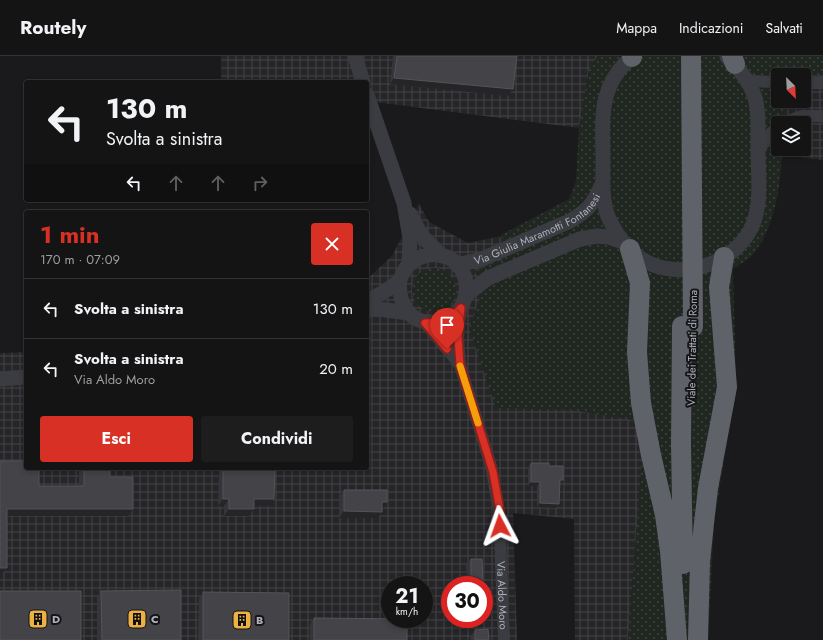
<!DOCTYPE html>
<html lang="it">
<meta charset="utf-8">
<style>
body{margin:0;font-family:Jost,sans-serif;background:#1d1d1e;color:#f1f3f6;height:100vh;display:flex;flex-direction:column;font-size:15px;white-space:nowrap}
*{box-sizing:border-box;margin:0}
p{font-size:13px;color:#9d9ea0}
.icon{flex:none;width:22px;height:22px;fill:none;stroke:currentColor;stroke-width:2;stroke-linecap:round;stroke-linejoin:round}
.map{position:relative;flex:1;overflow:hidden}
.side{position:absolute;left:24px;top:154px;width:345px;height:260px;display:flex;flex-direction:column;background:#141415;border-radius:4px;box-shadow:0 2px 6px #0003,0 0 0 1px #333334}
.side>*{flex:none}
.banner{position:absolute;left:24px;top:24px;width:345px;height:122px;border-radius:4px;box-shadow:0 2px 6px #0003,0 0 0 1px #333334;background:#141415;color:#f1f3f6;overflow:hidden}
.needle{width:26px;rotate:156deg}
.buttons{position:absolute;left:771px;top:12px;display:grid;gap:8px}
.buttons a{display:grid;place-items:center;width:40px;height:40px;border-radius:4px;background:#141415;box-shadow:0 2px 6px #0003,0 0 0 1px #333334;font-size:20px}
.speed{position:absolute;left:381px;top:520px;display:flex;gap:8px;font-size:20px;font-weight:700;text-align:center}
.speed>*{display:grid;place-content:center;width:52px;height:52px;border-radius:50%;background:#141415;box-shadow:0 2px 6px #0003,0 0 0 1px #333334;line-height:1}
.speed small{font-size:10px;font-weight:400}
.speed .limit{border:6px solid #d22;background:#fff;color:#111}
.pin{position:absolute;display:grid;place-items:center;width:34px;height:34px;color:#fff;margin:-41px -17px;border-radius:50% 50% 50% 0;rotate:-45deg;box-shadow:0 0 4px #0007}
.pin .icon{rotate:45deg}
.me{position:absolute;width:44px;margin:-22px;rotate:356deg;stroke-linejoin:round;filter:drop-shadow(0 0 3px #0008)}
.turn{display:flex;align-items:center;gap:14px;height:84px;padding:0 16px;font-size:18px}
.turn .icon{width:52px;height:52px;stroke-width:2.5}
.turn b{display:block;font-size:28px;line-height:34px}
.lanes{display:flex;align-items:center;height:38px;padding:0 16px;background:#0003;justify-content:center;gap:20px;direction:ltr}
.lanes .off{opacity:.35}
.round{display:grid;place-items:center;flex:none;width:42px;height:42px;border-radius:4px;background:#1d1d1e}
.summary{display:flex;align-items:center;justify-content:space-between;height:68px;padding:0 16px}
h1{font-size:24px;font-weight:700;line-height:30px;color:#d93025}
.action{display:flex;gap:8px;margin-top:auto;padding:8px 16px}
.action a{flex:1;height:46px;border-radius:4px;background:#d93025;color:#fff;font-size:16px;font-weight:700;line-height:46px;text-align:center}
.action a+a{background:#1d1d1e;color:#f1f3f6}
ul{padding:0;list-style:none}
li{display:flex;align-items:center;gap:12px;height:60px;padding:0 16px;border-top:1px solid #333334}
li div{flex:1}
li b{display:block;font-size:15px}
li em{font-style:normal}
header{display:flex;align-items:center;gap:24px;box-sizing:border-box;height:56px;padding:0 20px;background:#141415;border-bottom:1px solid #333334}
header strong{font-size:19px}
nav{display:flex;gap:22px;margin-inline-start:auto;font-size:14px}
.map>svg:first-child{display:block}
.industrial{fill:url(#industrial-grid);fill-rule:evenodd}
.grass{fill:url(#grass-dots)}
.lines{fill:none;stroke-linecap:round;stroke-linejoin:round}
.minor{stroke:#3b3c41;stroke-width:12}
.tertiary{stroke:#3b3c41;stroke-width:15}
.trunk{stroke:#5f6269;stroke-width:20}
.trunk-bridge{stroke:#5f6269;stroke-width:20}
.wall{fill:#36363a}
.shaded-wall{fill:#252528}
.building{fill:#434348;stroke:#53555a}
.route-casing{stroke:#8d1f18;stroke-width:10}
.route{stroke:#d93025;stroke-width:7}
.slow{stroke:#f59e0b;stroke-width:7}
.labels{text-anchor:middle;stroke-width:4;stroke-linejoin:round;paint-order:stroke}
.street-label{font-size:11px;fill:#adb1bb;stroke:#151517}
.poi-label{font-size:11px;font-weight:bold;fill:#adb1bb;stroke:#151517;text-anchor:start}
</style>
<header>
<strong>Routely</strong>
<nav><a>Mappa</a><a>Indicazioni</a><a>Salvati</a></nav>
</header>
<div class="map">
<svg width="823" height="584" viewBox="0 0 823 584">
<defs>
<pattern id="industrial-grid" width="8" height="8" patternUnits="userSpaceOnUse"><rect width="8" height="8" fill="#262629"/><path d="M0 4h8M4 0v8" fill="none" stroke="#434346"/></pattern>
<pattern id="grass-dots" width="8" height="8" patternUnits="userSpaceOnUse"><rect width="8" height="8" fill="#202721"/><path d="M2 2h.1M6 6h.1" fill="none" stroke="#3e443f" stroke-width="1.8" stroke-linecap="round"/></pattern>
</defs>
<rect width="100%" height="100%" fill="#1a1a1c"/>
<path class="industrial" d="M221,0H598L589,14L579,72L367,45V26H221Z
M775,15L823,19V104L782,99V93H804V67H783L784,45H804V19H778V24Z
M419,148L429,166L468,187L497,181L527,186L573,354L645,366L628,584H575L574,463L513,457L517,584H0V297L26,296V412H367V223L392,200ZM390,529H424V563H390ZM450,529H484V563H450Z"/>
<path class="grass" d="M598,0H823V19L775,16L778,24V45H784L783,67H778V93H782C781,127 776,168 755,196C750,203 740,208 733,213L736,328L714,467L708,584H628L645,366L573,354L496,352L469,272L482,237L498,211L478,220H477L475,215L502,204L526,186L497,181L569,143L576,125L579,72L589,14Z
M412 234a22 22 0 1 1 44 0a22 22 0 1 1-44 0Z"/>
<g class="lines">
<g class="minor">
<path d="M749,25L778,26"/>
<path d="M804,27H823"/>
<path d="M784,67L801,60H823"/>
<path d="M758,95L771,77L778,71"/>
<path id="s1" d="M461,252L458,282L460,309L491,410L499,455L504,584"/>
<path d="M425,267L460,309"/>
</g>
<g class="tertiary">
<path d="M355,0L363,26"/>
<path d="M633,0C597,30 603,63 603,105C603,124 601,147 610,165C617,179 627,193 640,202C677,227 736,210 753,168C762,145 758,118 758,94C758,49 761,34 727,1"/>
<path d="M367,39L404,147L410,182L409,208"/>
<path d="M410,158L422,180L442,200"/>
<path id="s2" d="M457,209L482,203L570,165C589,154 593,148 602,128"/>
<path d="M466,239L488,222L580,183L597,180L608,181L623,186"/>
<path d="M367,245C377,240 393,232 400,223C402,221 402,217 404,215C412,201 431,195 447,201C471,211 473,247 451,261C445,265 438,266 431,266C408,267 397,243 400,223"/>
<path d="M367,254L379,253L409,257"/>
<path d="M0,323L26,321"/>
</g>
<path class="trunk" d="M732,0L735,8
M632,1V0
M630,193L640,227L637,296L641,347L651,399L665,459L670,495L677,584
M682,270L681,388L683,508
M698,584L700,506L704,467L708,432L727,331L719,231L724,201"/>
<path class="trunk-bridge" d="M691,0L693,271"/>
</g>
<path class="wall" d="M393,0H517L508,40L390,28Z
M0,405L39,430H79V412H110V421L133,453L128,460H7L2,518H0Z
M531,407L549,410L560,429L556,452L537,451V430H528V411Z
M223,412L269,450L254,449V453L249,460H224V450H218L219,418Z
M344,434L383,452L378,462H339L340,441Z
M471,503L483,529H467L466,509Z
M101,535L181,584H97V541Z
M203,536L289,584H198L199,543Z
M314,562L407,584H310V568Z
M475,574L489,584H471L470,581Z"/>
<path class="shaded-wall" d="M394,22L513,33L508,40L390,28Z
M531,426H540L537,430H528Z
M223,443H229L224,450H218Z
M254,443H274L269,450L249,449Z
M382,446H387L383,452H378Z
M540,447L559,448L556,452L537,451Z
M7,453H133L128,460H2Z
M229,453H254L249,460H224Z
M344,455L382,456L378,462H339Z
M0,512H7L2,518H0Z"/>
<path class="building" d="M397,0H517L513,33L394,22Z
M0,405H26V412H39V430H84V412H110V421H133V453H7V512H0Z
M531,407H549V410H563V424H560L559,448L540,447V426H531Z
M223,412L275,413L274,443H254V453H229V443H223Z
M344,434H387V446H382V456L344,455Z
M471,503H482L483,529H471Z
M181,534V584H102L101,535Z
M0,535H81V584H0Z
M203,536L289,537V584H203Z
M314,562L407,563V584H314Z
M488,573L489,584H475V574Z"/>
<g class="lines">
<g class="route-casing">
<path id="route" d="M447,293L425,267C442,266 448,264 461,252L458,282L460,309L493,416L500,455V470"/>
</g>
<use href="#route" class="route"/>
<path class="slow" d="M460,310L478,367"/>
</g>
<defs>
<g id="building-square" transform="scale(1)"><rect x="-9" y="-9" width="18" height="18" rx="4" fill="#ebb143" stroke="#151517"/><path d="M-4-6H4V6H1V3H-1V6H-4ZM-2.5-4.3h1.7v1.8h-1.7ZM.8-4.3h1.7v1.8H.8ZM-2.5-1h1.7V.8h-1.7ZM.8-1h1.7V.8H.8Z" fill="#111"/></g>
</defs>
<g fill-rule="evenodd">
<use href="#building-square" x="38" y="563"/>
<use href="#building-square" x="137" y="563"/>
<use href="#building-square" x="242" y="564"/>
</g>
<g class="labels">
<g class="street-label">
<text dy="4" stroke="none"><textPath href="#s2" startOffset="89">Via Giulia Maramotti Fontanesi</textPath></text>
<text transform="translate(692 292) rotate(-89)" y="4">Viale dei Trattati di Roma</text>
<text dy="4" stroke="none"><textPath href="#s1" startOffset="293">Via Aldo Moro</textPath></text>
</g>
<g class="poi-label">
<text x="52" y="567">D</text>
<text x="151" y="567">C</text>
<text x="256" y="568">B</text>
</g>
</g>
</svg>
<div class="buttons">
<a><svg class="needle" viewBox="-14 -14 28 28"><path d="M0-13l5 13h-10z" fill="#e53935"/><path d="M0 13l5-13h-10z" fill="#9d9ea0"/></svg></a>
<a><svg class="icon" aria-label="layers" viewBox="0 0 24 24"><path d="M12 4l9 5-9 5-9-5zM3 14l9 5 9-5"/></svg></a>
</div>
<div class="speed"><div>21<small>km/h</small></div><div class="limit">30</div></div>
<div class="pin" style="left:447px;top:293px;background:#d93025"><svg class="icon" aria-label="arrive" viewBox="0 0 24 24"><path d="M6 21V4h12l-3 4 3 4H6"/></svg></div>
<svg class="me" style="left:500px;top:470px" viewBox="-20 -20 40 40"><path d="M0-17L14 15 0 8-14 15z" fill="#d93025" stroke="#fff" stroke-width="4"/></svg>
<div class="banner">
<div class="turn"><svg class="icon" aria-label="left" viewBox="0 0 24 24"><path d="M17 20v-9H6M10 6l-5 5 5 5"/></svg><div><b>130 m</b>Svolta a sinistra</div></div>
<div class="lanes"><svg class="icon" aria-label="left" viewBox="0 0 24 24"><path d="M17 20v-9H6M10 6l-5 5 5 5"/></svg><svg class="icon off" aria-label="ahead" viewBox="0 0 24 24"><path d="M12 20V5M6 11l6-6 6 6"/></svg><svg class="icon off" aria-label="ahead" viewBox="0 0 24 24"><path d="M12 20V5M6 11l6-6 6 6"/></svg><svg class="icon off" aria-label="right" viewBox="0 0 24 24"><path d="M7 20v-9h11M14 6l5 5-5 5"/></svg></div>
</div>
<section class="side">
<div class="summary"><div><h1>1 min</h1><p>170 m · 07:09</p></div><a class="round" style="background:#d93025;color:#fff"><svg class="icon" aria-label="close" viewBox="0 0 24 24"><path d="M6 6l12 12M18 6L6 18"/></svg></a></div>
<ul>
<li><svg class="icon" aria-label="left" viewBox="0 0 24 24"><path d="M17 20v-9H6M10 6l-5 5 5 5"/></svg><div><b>Svolta a sinistra</b></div><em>130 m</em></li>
<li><svg class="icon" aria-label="left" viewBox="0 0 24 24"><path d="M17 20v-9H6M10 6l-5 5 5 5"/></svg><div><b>Svolta a sinistra</b><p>Via Aldo Moro</p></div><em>20 m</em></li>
</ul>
<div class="action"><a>Esci</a><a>Condividi</a></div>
</section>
</div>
